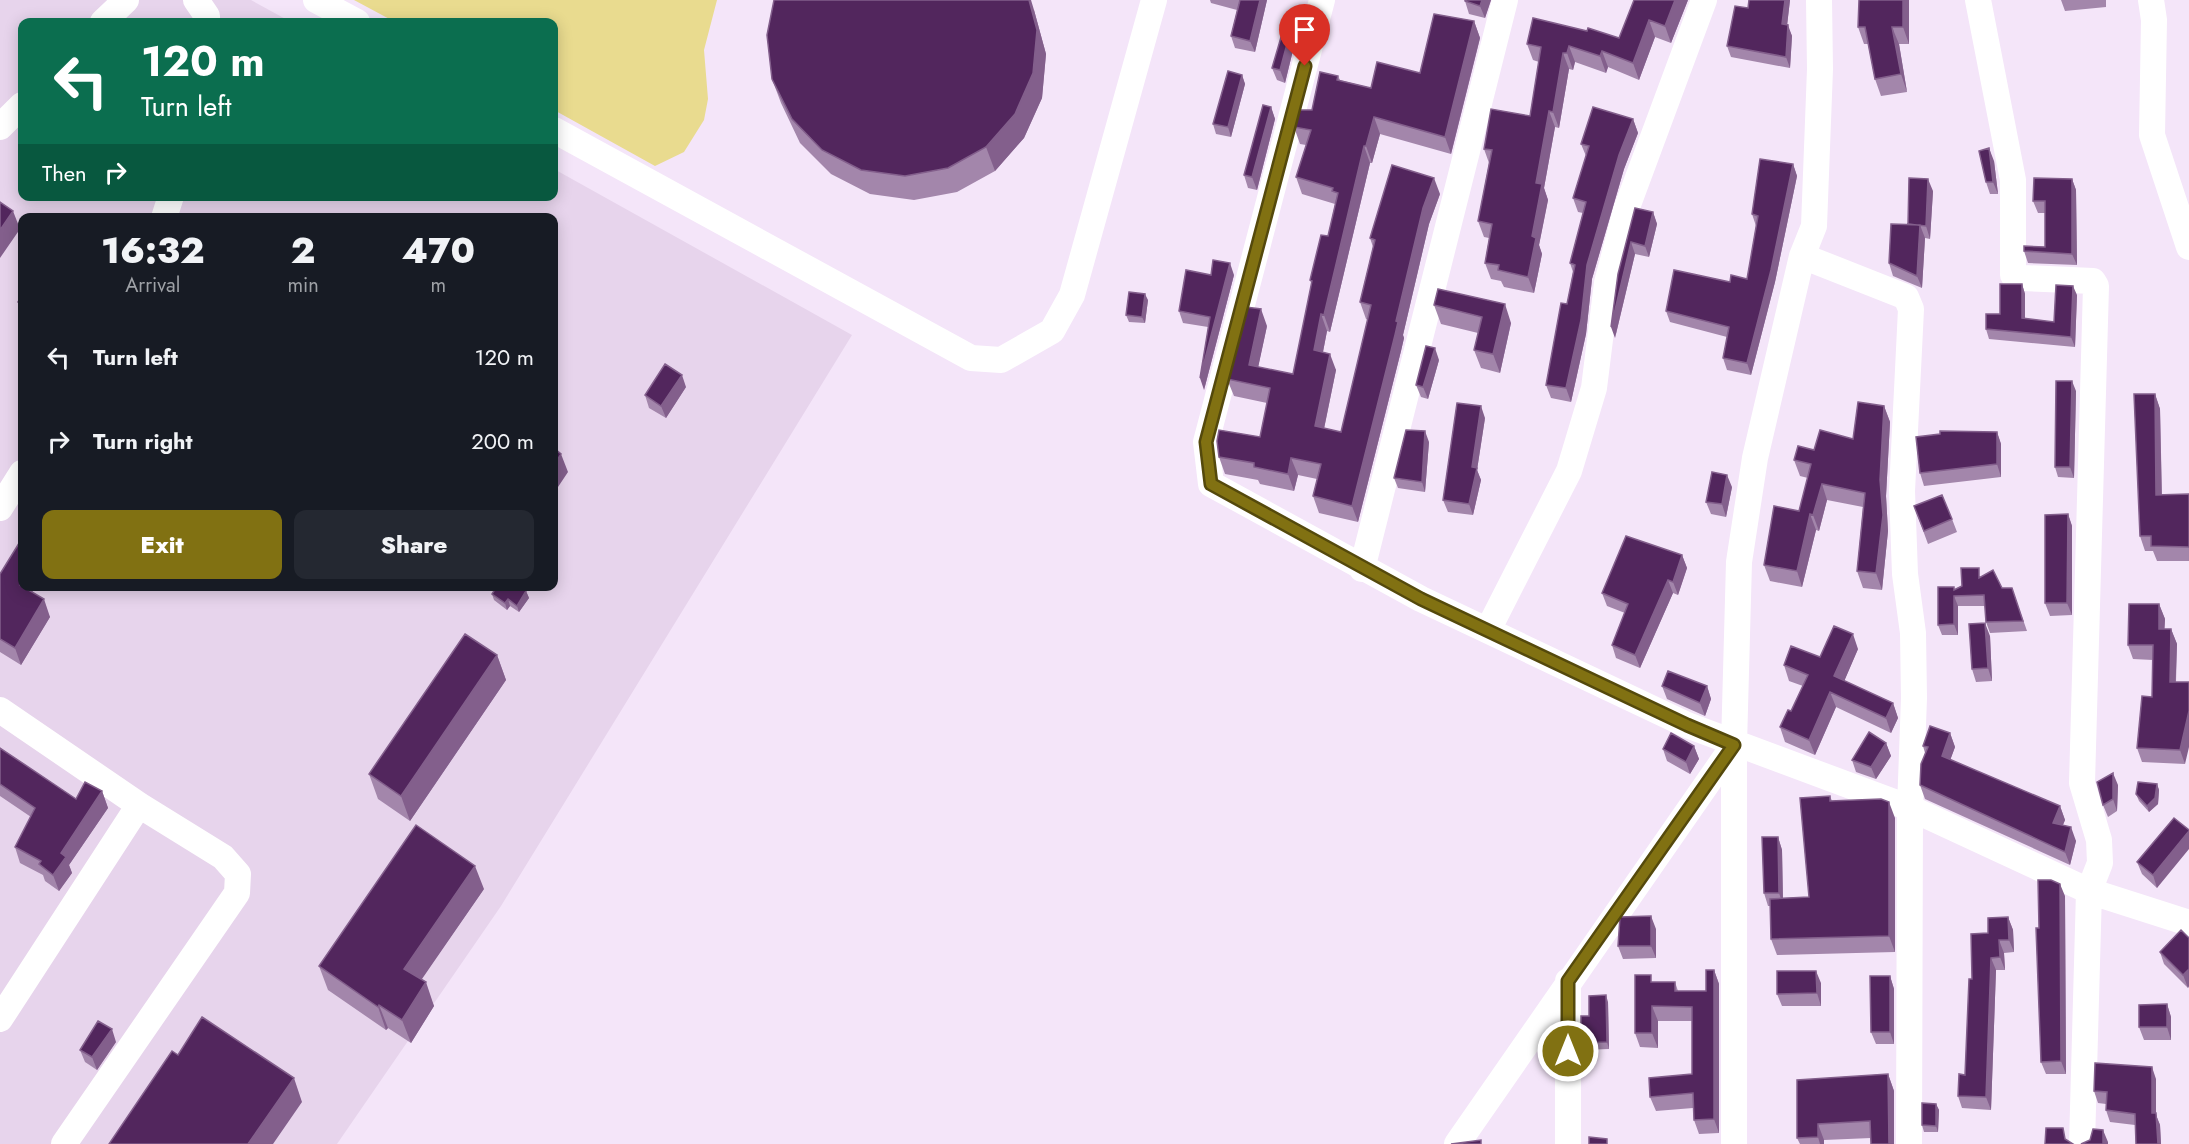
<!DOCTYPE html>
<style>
body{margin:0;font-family:Jost,sans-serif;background:#242831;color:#f1f3f6;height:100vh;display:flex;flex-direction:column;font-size:22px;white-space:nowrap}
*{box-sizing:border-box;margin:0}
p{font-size:20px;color:#9ea1a6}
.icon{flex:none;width:33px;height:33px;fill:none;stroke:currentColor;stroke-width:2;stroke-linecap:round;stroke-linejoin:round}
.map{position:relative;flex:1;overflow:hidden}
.sheet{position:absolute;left:18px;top:213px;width:540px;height:378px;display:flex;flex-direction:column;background:#171b24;border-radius:12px;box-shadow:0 3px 15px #0003}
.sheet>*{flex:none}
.top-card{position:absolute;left:18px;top:18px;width:540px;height:183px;border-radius:12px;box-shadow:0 3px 15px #0003;background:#0b6e4f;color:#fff;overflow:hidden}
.pin{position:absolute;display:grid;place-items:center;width:51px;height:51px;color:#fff;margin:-62px -26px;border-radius:50% 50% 50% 0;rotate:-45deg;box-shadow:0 0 6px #0007}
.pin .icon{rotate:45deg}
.me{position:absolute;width:66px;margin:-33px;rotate:0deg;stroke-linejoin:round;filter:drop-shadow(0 0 4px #0008)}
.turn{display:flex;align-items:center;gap:21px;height:126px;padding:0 24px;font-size:27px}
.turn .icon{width:78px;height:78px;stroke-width:2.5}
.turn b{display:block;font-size:42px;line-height:51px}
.then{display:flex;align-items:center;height:57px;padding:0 24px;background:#0003;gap:12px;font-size:22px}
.eta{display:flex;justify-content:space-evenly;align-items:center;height:102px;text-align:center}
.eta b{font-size:36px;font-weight:800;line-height:42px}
.button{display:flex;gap:12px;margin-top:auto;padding:12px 24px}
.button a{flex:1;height:69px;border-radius:12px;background:#817112;color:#fff;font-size:24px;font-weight:800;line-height:69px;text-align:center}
.button a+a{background:#242831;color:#f1f3f6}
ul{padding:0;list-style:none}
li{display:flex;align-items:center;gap:18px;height:84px;padding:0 24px}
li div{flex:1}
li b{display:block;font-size:22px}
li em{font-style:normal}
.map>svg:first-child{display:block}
.built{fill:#e7d4ec;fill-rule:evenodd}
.green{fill:#e9db8f}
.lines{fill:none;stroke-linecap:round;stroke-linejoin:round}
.minor{stroke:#fff;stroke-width:26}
.wall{fill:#a386ab}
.shaded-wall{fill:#835f8c}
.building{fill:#52265d;stroke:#835f8c;stroke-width:1.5}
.route-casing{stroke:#54490c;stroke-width:15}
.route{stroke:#817112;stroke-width:10}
</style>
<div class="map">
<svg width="2189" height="1144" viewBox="0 0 2189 1144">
<rect width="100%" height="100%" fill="#f4e5f9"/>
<path class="built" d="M0,0H251L291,22H22V196H554V169L852,335L501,906L337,1144H0ZM22,218H554V586H22Z"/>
<path class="green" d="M354,0H717L704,50L708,99L704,120L684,152L655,166L554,110V22H395Z"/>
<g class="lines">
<path class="minor" d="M196,0L207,16V22
M316,0L357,22
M1322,0L1206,442L1211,484L1421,599L1687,725L1910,808L2089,891L2189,923
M1978,0L2013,180V275L2023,278L2093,281L2096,286L2082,783L2099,840L2100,863L2089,891L2082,1144
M2151,0L2154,20L2152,135L2189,247
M103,22L126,0
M0,127L22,105
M554,130L971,358L1001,360L1052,331L1072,295L1154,0
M164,218L171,196
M1802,256L1906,297L1911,309L1902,491L1905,574L1913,633L1914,698L1910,808L1909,1144
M0,508L22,473
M1362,569L1505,0
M1488,630L1569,471L1594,388L1607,283L1626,210L1704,0
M0,710L139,805L223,857L238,874L237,893L64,1144
M0,1019L139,805
M1457,1144L1734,745
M1568,1144V981
M1734,1144V745L1739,562L1755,458L1802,256L1814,226L1820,69L1819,0"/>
</g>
<path class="wall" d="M1210,0H1267L1255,52L1235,48L1231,36L1237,10L1211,3Z
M1491,0L1485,18L1469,14L1465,1Z
M1688,0L1671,43L1655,37L1639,80L1608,67L1606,73L1575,62L1573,70L1569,69L1559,128L1555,127L1544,188L1548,200L1539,245L1542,254L1534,293L1504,287L1501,281L1491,279L1485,263L1489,238L1484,237L1478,221L1489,163L1484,149L1530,116L1539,62L1533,60L1527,44L1619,38Z
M1749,0H1790L1787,25L1792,36L1790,68L1731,57L1727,46L1748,8Z
M1909,0V44H1899L1907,92L1881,96L1875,79L1868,44H1864L1858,27Z
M2061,0H2106V7L2065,11Z
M1034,10L1046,54L1042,98L1024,138L995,171L957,192L914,200L870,194L831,174L800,143L781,103L772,79Z
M1474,21L1480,38L1451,154L1380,134L1372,163H1370L1330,332L1327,331L1323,352L1336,370L1324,429L1341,432L1368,320L1366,319L1360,302L1373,247L1370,238L1440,194L1429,224L1403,335L1404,338L1401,351L1358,522L1319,513L1313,496L1317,479L1298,475L1294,491L1260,484L1258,480L1225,474L1219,457L1260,437L1267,403L1234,396L1227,379L1267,326L1258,367L1293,374L1312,285L1310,280L1328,236L1335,204L1302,194L1296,177L1306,145L1300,144L1294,127L1312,110L1338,76L1340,80L1371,88L1420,73Z
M1295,42L1285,83L1277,80L1272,68Z
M1242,75L1245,84L1231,137L1216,134L1213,124Z
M1271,107L1275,119L1257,190L1248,188L1244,175Z
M1633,119L1638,133L1624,169L1592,279L1586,334L1571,402L1551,398L1546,385L1567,304L1573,272L1570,263L1583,213L1578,212L1573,198L1586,156L1581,144Z
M1994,161L1998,194H1990L1986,182Z
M1793,164L1797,176L1775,282L1751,375L1727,370L1723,358L1727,337L1670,322L1666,311L1730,282L1747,279L1756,226L1752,214Z
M2072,179L2076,190L2077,265L2028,263L2024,251L2045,247V213H2038L2033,201Z
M1933,191L1930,239L1925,238L1922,288L1893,276L1889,263L1908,225V224Z
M1635,208L1653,212L1657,224L1649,257L1635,254L1615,338Z
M1234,275L1204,390L1208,327L1183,323L1179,311Z
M2022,284L2025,294V319L2054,322L2077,295L2075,347L1989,339L1986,329L2000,314Z
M22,295V313L18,302Z
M1148,300L1145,323L1129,322L1126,315Z
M1434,305L1511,323L1500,373L1481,368L1474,350L1478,333L1441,324Z
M1439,360L1428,399L1421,397L1416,385Z
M686,387L666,418L649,408L645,395Z
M2076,391L2074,478L2058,477L2055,467Z
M2155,394L2160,409L2162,495L2189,494V561H2157L2153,551H2145L2140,536Z
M1884,406L1890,422L1886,496L1888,531L1882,590L1863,588L1857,571L1863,507L1827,500L1819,531L1816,530L1802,587L1770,581L1764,565L1799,511L1808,478L1800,476L1794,460L1814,450L1853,439Z
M1485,418L1477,470L1481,480L1473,515L1448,512L1443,500Z
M1997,432L2001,444V477L1924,486L1920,473Z
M1429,442L1425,492L1398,488L1394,478Z
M1732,487L1726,517L1711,514L1706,502Z
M1914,506L1952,519L1957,532L1928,544Z
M2068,514L2072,526V615L2050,616L2045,603Z
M1682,555L1687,568L1678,595L1673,593L1640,668L1616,658L1612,645L1625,613L1607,606L1602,593Z
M0,574L32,592L50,617L21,665L0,652Z
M1982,576L2002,588H2012L2027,631L1990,633L1986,622L1985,606H1958V635H1942L1938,625L1955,589Z
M526,591L529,598L519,612L510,606L507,610L494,600L492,594Z
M2159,604L2165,619L2164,629H2171L2177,644L2176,682L2185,764L2142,762L2137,748L2152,697L2153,660L2133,659L2128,645Z
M1990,636L1992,681L1976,682L1972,669Z
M1858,649L1844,681L1893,703L1898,718L1891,733L1836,707L1815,755L1785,742L1780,727L1791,711L1803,686L1789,681L1784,665Z
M497,655L506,680L410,821L378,799L369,774Z
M1662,686H1707L1711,699L1705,716L1667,699Z
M1950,733L1955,747L1950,760L2060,806L2065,820L2063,825L2076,841L2070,865L1925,799L1920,785L1925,753L1923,746Z
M1886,743L1891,756L1876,779L1856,772L1852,760Z
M1694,746L1699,759L1690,774L1667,761L1663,749Z
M0,748L76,799L102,791L108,808L69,865L72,873L59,891L45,881L43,875L20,863L15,847L31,817L0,796Z
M2157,784L2159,790L2158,804L2149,812L2139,801L2136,794Z
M2118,785L2117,811L2108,817L2103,805Z
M1830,796L1832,801L1895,818V952L1777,955L1771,939L1770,906H1768L1764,893L1778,837L1782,850L1783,898L1809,897Z
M2174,818L2157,888L2142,874L2137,862Z
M484,889L421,979L434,1006L411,1043L388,1028L386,1030L328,990L319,966Z
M2065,896L2066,1074H2046L2041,1062L2039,928Z
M2008,917L2013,930L2014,952L2004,953L2005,970H1996L1991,1110L1962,1108L1958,1096L1965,1075L1972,979L1988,933Z
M1656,929V958L1623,959L1618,946Z
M2189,938V986L2188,988L2164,964L2160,952Z
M1714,970L1719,984V1133L1699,1134L1694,1120L1693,1108L1656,1111L1650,1097L1692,1074V1021H1658V1048L1640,1047L1635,1033L1653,982H1675L1678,991H1706Z
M1890,976L1894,989V1044H1876L1871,1032Z
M1821,983V1006H1782L1777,994Z
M1608,1002L1609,1049L1583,1050L1581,1043L1589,1016Z
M2167,1004L2171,1017V1040H2144L2139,1027Z
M116,1042L97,1070L85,1062L80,1050Z
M1888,1074L1894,1091L1871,1138L1824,1140V1144H1800L1797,1138Z
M2156,1079V1115L2160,1125L2161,1144H2136L2135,1125L2110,1122L2106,1110V1104L2098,1103L2094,1091Z
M1936,1104L1939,1110L1938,1132H1924L1922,1125Z"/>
<path class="shaded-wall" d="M1029,0H1031L1034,10L1046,54L1042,98L1024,138L995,171L986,147Z
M1260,0H1267L1255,52L1250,41Z
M1482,0H1491L1485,18L1480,6Z
M1675,0H1688L1671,43L1665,26Z
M1785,0H1790L1786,35L1782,24Z
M1903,0H1909V44L1903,27Z
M1649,20L1655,37L1639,80L1633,63Z
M1474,21L1480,38L1451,154L1445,137Z
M1788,25L1792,36L1790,68L1786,57Z
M1892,27L1899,44L1907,92L1901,74Z
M1291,29L1295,42L1285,83L1280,70Z
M1569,46L1575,62L1573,70L1567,53Z
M1602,51L1608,67L1606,73L1600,56Z
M1563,53L1569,69L1559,128L1553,112Z
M1242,75L1245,84L1231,137L1228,127Z
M1271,107L1275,119L1257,190L1252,177Z
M1549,111L1555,127L1544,188L1548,200L1539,245L1542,254L1534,293L1528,277L1536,183Z
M1374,117L1380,134L1372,163L1366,146Z
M1633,119L1638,133L1624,169L1592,279L1586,334L1571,402L1566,388L1587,265L1619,155Z
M1364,146L1370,163L1330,332L1324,315Z
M1989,148L1994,161L1998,194L1993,182Z
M1793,164L1797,176L1775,282L1751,375L1747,363Z
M1434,178L1440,194L1429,224L1403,335L1404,338L1401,351L1358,522L1352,506L1423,208Z
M1928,179L1933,191L1930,239L1926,226Z
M2072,179L2076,190L2077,265L2072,254Z
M13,211L20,229L0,258V230Z
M1653,212L1657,224L1649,257L1645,246Z
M1920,225L1925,238L1922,288L1917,276Z
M1631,242L1635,254L1615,338L1611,327Z
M1230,263L1234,275L1204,390L1200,378Z
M2022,284L2025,294V328L2022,318Z
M2073,286L2077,295L2075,347L2071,337Z
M1145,294L1148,300L1145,323L1142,317Z
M1505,304L1511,323L1500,373L1493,354Z
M1261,309L1267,326L1255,382L1249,365Z
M1321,314L1327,331L1320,367L1314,350Z
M1435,348L1439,360L1428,399L1423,387Z
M1330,354L1336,370L1321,443L1315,426Z
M682,375L686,387L666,418L661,406Z
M2072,381L2076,391L2074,478L2070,467Z
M2155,394L2160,409L2162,510L2156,495Z
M1481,406L1485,418L1477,470L1481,480L1473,515L1469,504L1472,467Z
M1884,406L1890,422L1886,496L1888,531L1882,590L1876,573Z
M1425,431L1429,442L1425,492L1422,482Z
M1997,432L2001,444V477L1997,464Z
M561,454L568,472L554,493V465Z
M1291,458L1298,475L1294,491L1288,474Z
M1727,475L1732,487L1726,517L1722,504Z
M1822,484L1827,500L1819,531L1813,515Z
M1810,514L1816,530L1802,587L1797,571Z
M2068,514L2072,526V615L2067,603Z
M1682,555L1687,568L1678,595L1673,582Z
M1668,580L1673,593L1640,668L1635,655Z
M22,581V586H36L26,602L20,585Z
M526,591L529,598L519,612L517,606Z
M1954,596L1958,606V635L1954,624Z
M44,599L50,617L21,665L15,648Z
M508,599L510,606L507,610L505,603Z
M2159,604L2165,619L2164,643L2159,629Z
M1985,623L1990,636L1992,681L1988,668Z
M2171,629L2177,644L2175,697L2170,682Z
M1853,634L1858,649L1840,691L1834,676Z
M497,655L506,680L410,821L401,796Z
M1707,686L1711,699L1705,716L1700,703Z
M1830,692L1836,707L1815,755L1809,740Z
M1893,703L1898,718L1891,733L1886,718Z
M2189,711V747L2185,764L2180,750Z
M1950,733L1955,747L1947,769L1942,756Z
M1886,743L1891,756L1876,779L1871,767Z
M1694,746L1699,759L1690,774L1686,762Z
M2113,773L2118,785L2117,811L2113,799Z
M2157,784L2159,790L2158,804L2149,812L2147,806Z
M102,791L108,808L69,865L72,873L59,891L53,875L61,853Z
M1889,802L1895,818V952L1889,936Z
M2060,806L2065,820L2058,836L2053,823Z
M2071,827L2076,841L2070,865L2065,852Z
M2189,831V849L2157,888L2153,875Z
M1778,837L1782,850L1783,905L1779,893Z
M475,866L484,889L413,992L404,969Z
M2060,884L2065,896L2066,1074L2061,1061Z
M1651,916L1656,929V958L1651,946Z
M2008,917L2013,930L2014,952L2009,940Z
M1999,940L2004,953L2005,970L2000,957Z
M1991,958L1996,970L1991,1110L1986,1097Z
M2189,969V986L2188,988L2183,975Z
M1714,970L1719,984V1133L1714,1119Z
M1816,971L1821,983V1006L1817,993Z
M1890,976L1894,989V1044L1890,1032Z
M426,982L434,1006L411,1043L402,1020Z
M1606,995L1608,1002L1609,1049L1607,1042Z
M2167,1004L2171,1017V1040L2167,1027Z
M379,1005L388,1028L386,1030L378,1007Z
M1652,1006L1658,1021V1048L1652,1033Z
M112,1029L116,1042L97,1070L92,1057Z
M2152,1067L2156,1079V1115L2160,1125L2161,1144H2158L2152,1113Z
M1888,1074L1894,1091V1144H1889Z
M294,1078L302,1102L273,1144H248Z
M1936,1104L1939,1110L1938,1132L1936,1126Z
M1818,1124L1824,1140V1144H1820L1818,1137Z
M2103,1130L2108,1142V1144H2103Z"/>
<path class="building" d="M774,0H1029L1037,30L1033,73L1015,114L986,147L948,168L905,176L861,170L822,150L792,119L772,79L767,35Z
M1240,0H1260L1250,41L1231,36Z
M1465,0H1482L1480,6L1465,1Z
M1634,0H1675L1665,26L1649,20L1633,63L1602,51L1600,56L1569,46L1567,53H1563L1553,112L1549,111L1536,183L1542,184L1532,236L1536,238L1528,277L1498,270L1499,265L1485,263L1492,224L1478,221L1492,150L1484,149L1491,109L1530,116L1541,47L1527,44L1533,18L1587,31L1588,28L1619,38Z
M1749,0H1785L1782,24L1788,25L1786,57L1727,46L1735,6L1748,8Z
M1859,0H1903V27H1892L1901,74L1875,79L1865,27H1858Z
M1434,14L1474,21L1445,137L1374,117L1366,146H1364L1324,315L1321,314L1314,350L1330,354L1315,426L1341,432L1371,305L1360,302L1375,240L1370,238L1392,165L1434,178L1423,208L1396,321L1398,322L1395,335L1352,506L1313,496L1321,464L1291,458L1288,474L1254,467V463L1219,457L1217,441L1219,430L1260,437L1270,388L1227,379L1246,307L1261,309L1249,365L1293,374L1312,281L1310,280L1321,235L1328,236L1338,193L1332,191L1333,188L1296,177L1311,130L1294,127L1298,110H1312L1320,72L1338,76L1337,80L1371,88L1377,62L1420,73Z
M1284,27L1291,29L1280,70L1272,68Z
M1228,71L1242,75L1228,127L1213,124Z
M1263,105L1271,107L1252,177L1244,175Z
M1593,107L1633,119L1619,155L1587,265L1581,320L1566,388L1546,385L1561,303L1567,304L1575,265L1570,263L1586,202L1573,198L1589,146L1581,144Z
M1989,148L1993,182H1986L1979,151Z
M1760,159L1793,164L1771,270L1747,363L1723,358L1729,327L1666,311L1674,270L1730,282L1731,275L1747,279L1758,216L1752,214Z
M1909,178L1928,179L1926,226L1908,224Z
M2034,178L2072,179V254L2024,251V246L2045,247V201H2033Z
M0,202L13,211L0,230Z
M1635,208L1653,212L1645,246L1631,242L1611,327L1618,274Z
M1891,224L1920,225L1917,276L1889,263Z
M1213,260L1230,263L1200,378L1210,317L1179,311L1186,270L1211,275Z
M2000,284H2022V318L2054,322L2056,285L2073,286L2071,337L1986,329V314H2000Z
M1438,289L1505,304L1493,354L1474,350L1482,317L1434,305Z
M1129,292L1145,294L1142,317L1126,315Z
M22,295V304L18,302Z
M1426,346L1435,348L1423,387L1416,385Z
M665,364L682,375L661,406L645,395Z
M2056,381H2072L2070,467H2055Z
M2134,394H2155L2156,495L2189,494V547L2151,546V536H2140Z
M1858,402L1884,406L1880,480L1883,515L1876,573L1857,571L1865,493L1822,484L1813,515L1810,514L1797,571L1764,565L1774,506L1799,511L1811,464L1794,460L1798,446L1814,450L1820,430L1853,439Z
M1457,403L1481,406L1472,467L1477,468L1469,504L1443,500Z
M1406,430L1425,431L1422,482L1394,478Z
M1940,431L1997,432V464L1920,473L1916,437L1940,434Z
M554,448L561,454L554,465Z
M1712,472L1727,475L1722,504L1706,502Z
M1942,495L1952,519L1924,531L1914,506Z
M2068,514L2067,603H2045V515Z
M1626,536L1682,555L1673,582L1668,580L1635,655L1612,645L1628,604L1602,593Z
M21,540L22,541V581L20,585L44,599L15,648L0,639V574Z
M1961,568H1979V578L1993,570L2002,588H2012L2023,621L1986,622L1984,595L1954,596V624L1938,625V587H1954V590L1962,586Z
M497,586H519L526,591L517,606L508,599L505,603L492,594Z
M2129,604H2159V629H2171L2170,682H2189V711L2180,750L2137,748L2142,696L2152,697L2153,645H2128Z
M1985,623L1988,668L1972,669L1969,624Z
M1834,626L1853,634L1834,676L1893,703L1886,718L1830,692L1809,740L1780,727L1788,710L1791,711L1808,675L1784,665L1791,646L1820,657Z
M465,634L497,655L401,796L369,774Z
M1668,671L1707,686L1700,703L1662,686Z
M1930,726L1950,733L1942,756L2060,806L2053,823L2071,827L2065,852L1920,785L1921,764L1928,747L1923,746Z
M1869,732L1886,743L1871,767L1852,760Z
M1671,733L1694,746L1686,762L1663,749Z
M0,748L76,799L85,782L102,791L61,853L66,857L53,875L39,864L41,861L15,847L35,808L0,784Z
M2113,773V799L2103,805L2097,782Z
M2138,782L2157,784L2155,798L2147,806L2136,794Z
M1830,796V801L1881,799L1889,802V936L1771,939L1770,899L1809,897L1800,798Z
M2174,818L2189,830V831L2153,875L2137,862Z
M416,825L475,866L404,969L426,982L402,1020L379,1005L378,1007L319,966Z
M1762,837H1778L1779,893H1764Z
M2038,880H2051L2060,884L2061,1061L2041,1062L2036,928H2039Z
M1651,916V946H1618L1620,917Z
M2008,917L2009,940H1999L2000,957L1991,958L1986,1097L1958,1096L1959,1074L1965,1075L1969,979H1972L1971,934L1988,933V918Z
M2181,930L2189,938V969L2183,975L2160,952Z
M1706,970H1714V1119L1694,1120L1693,1093L1650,1097L1649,1078L1692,1074V1007L1652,1006V1033H1635V975H1651V982H1675V991H1706Z
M1777,971H1816L1817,993L1777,994Z
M1870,976H1890V1032H1871Z
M1606,995L1607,1042L1581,1043V1016H1589V996Z
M2167,1004V1027H2139V1005Z
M202,1017L294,1078L248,1144H109L172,1051L178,1055Z
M98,1021L112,1029L92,1057L80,1050Z
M2095,1063L2152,1067V1113H2156L2158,1144H2136L2135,1114L2106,1110L2107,1092L2094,1091Z
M1888,1074L1889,1144H1871L1870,1121L1818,1124V1137L1797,1138V1080Z
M1922,1103L1936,1104V1126L1922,1125Z
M2046,1128H2063L2065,1139L2073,1144H2045Z
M2093,1129L2103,1130V1144H2081L2090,1140Z
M1589,1137L1607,1139V1144H1589Z
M1481,1140V1144H1451Z"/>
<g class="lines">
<g class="route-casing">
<path id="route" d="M1305,66L1206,442L1211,484L1421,599L1687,725L1734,745L1568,981V1051"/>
</g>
<use href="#route" class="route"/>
</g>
</svg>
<div class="pin" style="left:1305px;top:66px;background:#d93025"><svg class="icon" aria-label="arrive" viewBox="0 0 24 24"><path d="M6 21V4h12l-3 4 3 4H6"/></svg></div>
<svg class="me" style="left:1568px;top:1051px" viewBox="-20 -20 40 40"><circle r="17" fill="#817112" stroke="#fff" stroke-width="3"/><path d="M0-11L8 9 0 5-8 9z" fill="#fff"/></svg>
<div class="top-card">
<div class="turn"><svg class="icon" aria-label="left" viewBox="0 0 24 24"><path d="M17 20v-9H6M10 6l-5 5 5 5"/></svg><div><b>120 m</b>Turn left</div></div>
<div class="then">Then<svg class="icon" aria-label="right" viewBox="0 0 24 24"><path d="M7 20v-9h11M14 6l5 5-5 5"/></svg></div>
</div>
<section class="sheet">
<div class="eta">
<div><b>16:32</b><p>Arrival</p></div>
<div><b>2</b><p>min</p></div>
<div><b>470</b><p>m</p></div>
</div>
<ul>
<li><svg class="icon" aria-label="left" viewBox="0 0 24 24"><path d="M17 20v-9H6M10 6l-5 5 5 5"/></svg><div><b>Turn left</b></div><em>120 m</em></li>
<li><svg class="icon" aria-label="right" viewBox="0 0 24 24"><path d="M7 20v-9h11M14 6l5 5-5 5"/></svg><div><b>Turn right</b></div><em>200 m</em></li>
</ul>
<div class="button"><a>Exit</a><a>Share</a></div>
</section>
</div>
